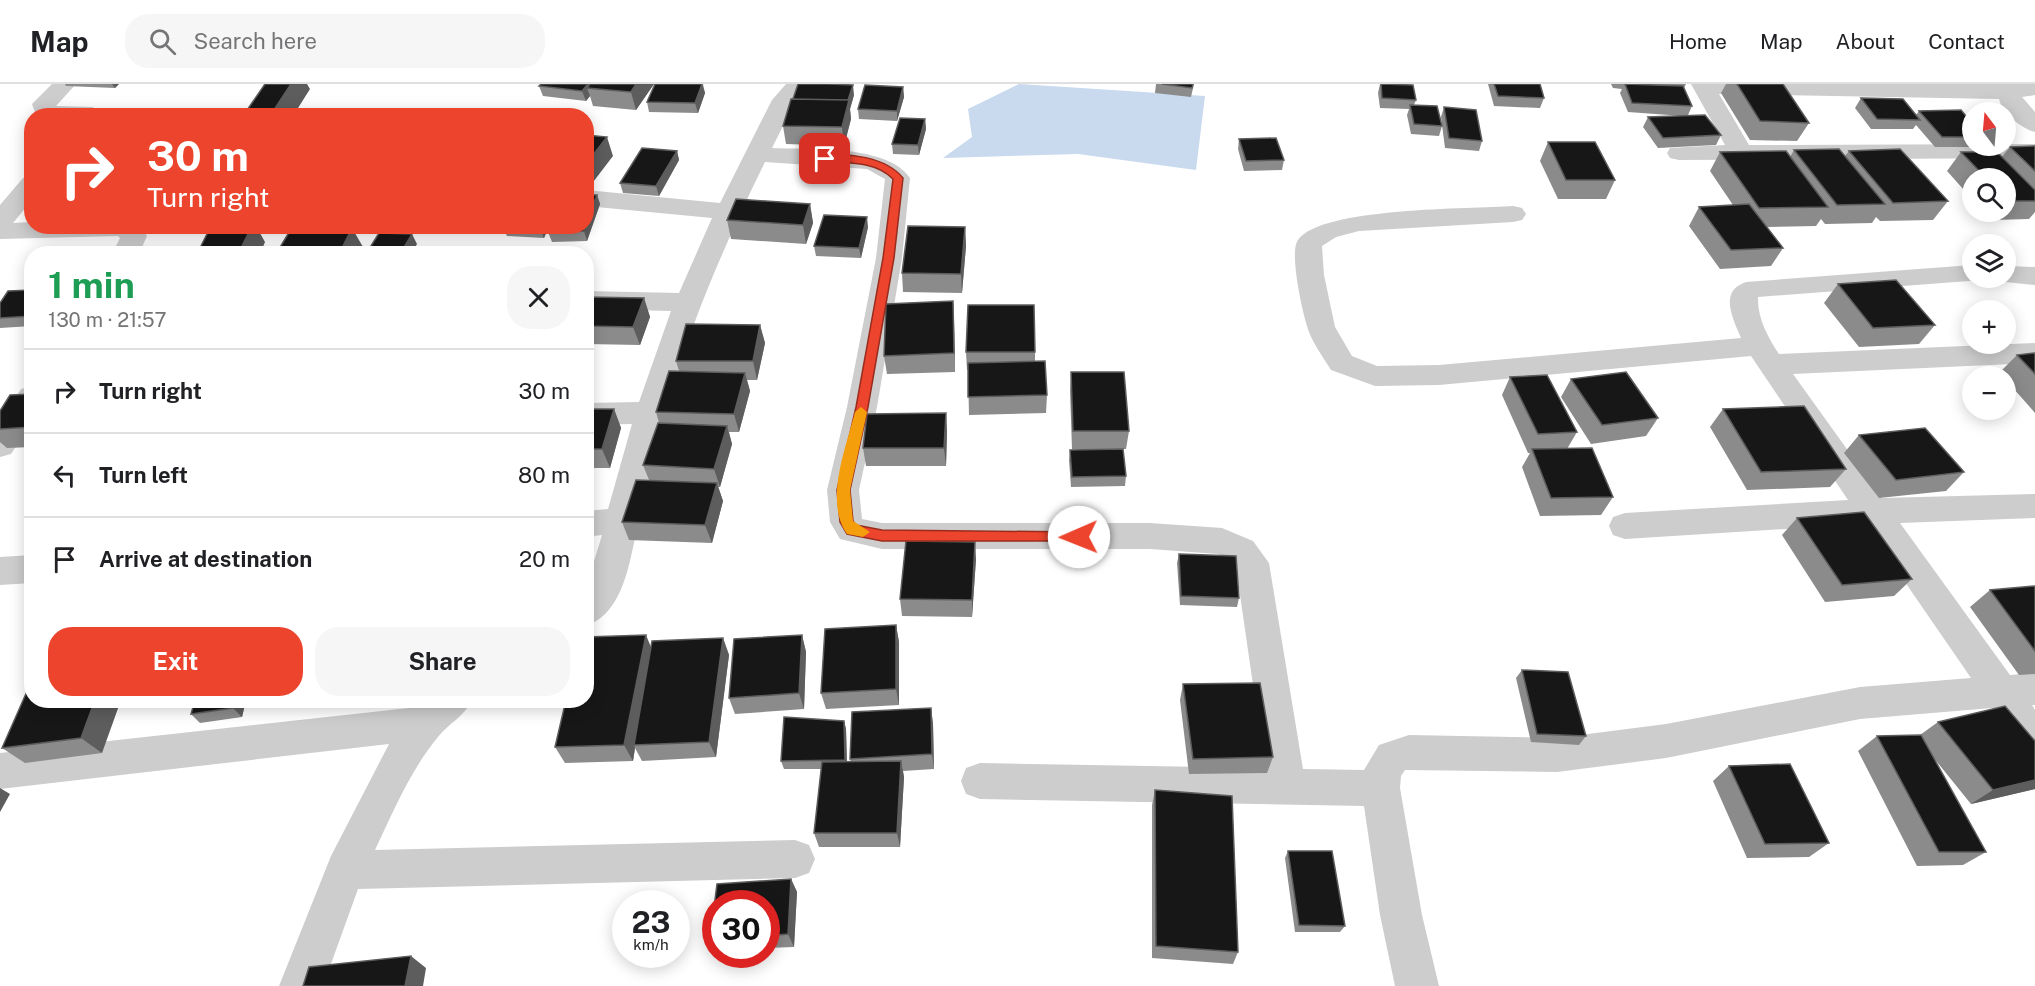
<!DOCTYPE html>
<meta charset="utf-8">
<style>
body{margin:0;font-family:"Public Sans",sans-serif;background:#f6f6f6;color:#202124;height:100vh;display:flex;flex-direction:column;font-size:22px;white-space:nowrap}
*{box-sizing:border-box;margin:0}
p{font-size:20px;color:#757577}
.icon{flex:none;width:33px;height:33px;fill:none;stroke:currentColor;stroke-width:2;stroke-linecap:round;stroke-linejoin:round}
.map{position:relative;flex:1;overflow:hidden}
.drawer{position:absolute;left:24px;top:162px;width:570px;height:462px;display:flex;flex-direction:column;background:#fff;border-radius:24px;box-shadow:0 3px 15px #0003}
.drawer>*{flex:none}
.guide{position:absolute;left:24px;top:24px;width:570px;height:126px;border-radius:24px;box-shadow:0 3px 15px #0003;background:#ec442d;color:#fff;overflow:hidden}
.needle{width:39px;rotate:344deg}
.controls{position:absolute;left:1962px;top:18px;display:grid;gap:12px}
.controls a{display:grid;place-items:center;width:54px;height:54px;border-radius:50%;background:#fff;box-shadow:0 3px 15px #0003;font-size:30px}
.speed{position:absolute;left:612px;top:806px;display:flex;gap:12px;font-size:30px;font-weight:700;text-align:center}
.speed>*{display:grid;place-content:center;width:78px;height:78px;border-radius:50%;background:#fff;box-shadow:0 3px 15px #0003;line-height:1}
.speed small{font-size:15px;font-weight:400}
.speed .limit{border:9px solid #d22;background:#fff;color:#111}
.pin{position:absolute;display:grid;place-items:center;width:51px;height:51px;color:#fff;margin:-26px;border-radius:12px;box-shadow:0 3px 9px #0006}
.me{position:absolute;width:66px;margin:-33px;rotate:269deg;stroke-linejoin:round;filter:drop-shadow(0 0 4px #0008)}
.turn{display:flex;align-items:center;gap:21px;height:126px;padding:0 24px;font-size:27px}
.turn .icon{width:78px;height:78px;stroke-width:2.5}
.turn b{display:block;font-size:42px;line-height:51px}
.round{display:grid;place-items:center;flex:none;width:63px;height:63px;border-radius:24px;background:#f6f6f6}
.overview{display:flex;align-items:center;justify-content:space-between;height:102px;padding:0 24px}
h1{font-size:36px;font-weight:700;line-height:45px;color:#1e9e55}
.button{display:flex;gap:12px;margin-top:auto;padding:12px 24px}
.button a{flex:1;height:69px;border-radius:24px;background:#ec442d;color:#fff;font-size:24px;font-weight:700;line-height:69px;text-align:center}
.button a+a{background:#f6f6f6;color:#202124}
ul{padding:0;list-style:none}
li{display:flex;align-items:center;gap:18px;height:84px;padding:0 24px;border-top:2px solid #e0e0e0}
li div{flex:1}
li b{display:block;font-size:22px}
li em{font-style:normal}
header{display:flex;align-items:center;gap:36px;box-sizing:border-box;height:84px;padding:0 30px;background:#fff;border-bottom:2px solid #e0e0e0}
header strong{font-size:28px}
nav{display:flex;gap:33px;margin-inline-start:auto;font-size:21px}
.search{width:420px;height:54px;background:#f6f6f6;display:flex;align-items:center;gap:15px;box-sizing:border-box;padding:0 21px;border-radius:24px;color:#757577;font-size:22px}
.map>svg:first-child{display:block}
.water{fill:#c9d9ee}
.lines{fill:none;stroke-linecap:round;stroke-linejoin:round}
.minor{fill:#cdcdcd;fill-rule:evenodd}
.wall{fill:#8b8b8b}
.shaded-wall{fill:#5d5d5d}
.building{fill:#171717;stroke:#5d5d5d;stroke-width:1.5}
.route{fill:#ec442d;stroke:#992c1d;stroke-width:1.5}
.slow{fill:#f59e0b}
</style>
<header>
<strong>Map</strong>
<div class="search"><svg class="icon" aria-label="search" viewBox="0 0 24 24"><circle cx="10" cy="10" r="6"/><path d="M15 15l6 6"/></svg>Search here</div>
<nav><a>Home</a><a>Map</a><a>About</a><a>Contact</a></nav>
</header>
<div class="map">
<svg width="2035" height="902" viewBox="0 0 2035 902">
<rect width="100%" height="100%" fill="#fff"/>
<path class="water" d="M1019,0L1205,12L1196,86L1078,70L943,74L972,53L968,25Z"/>
<g class="lines">
<path class="minor" d="M52,0H76L56,22L93,23L97,32L36,31L32,20Z
M786,0H815L795,18L772,64C810,66 887,60 910,94L902,174L877,323L859,406L862,435L882,439H1150L1222,444L1253,457L1269,479L1303,685L1364,686L1379,661L1409,651L1557,654L1666,640L1860,603L1971,594L1865,440L1625,455L1613,451L1609,442L1613,433L1625,429L1848,416L1751,272L1439,301L1375,302L1331,286C1323,273 1311,257 1307,242C1302,226 1289,168 1298,156C1321,123 1471,125 1513,122L1522,124L1526,130L1522,136L1513,138L1359,147L1336,153L1322,162L1324,191L1335,243L1352,272L1377,282L1439,281L1741,254C1732,233 1719,207 1746,198L1972,181V194H1983L1982,196L1758,213C1757,233 1768,254 1779,270L2035,259V279L1793,290L1882,414L2035,410V434L1900,439L2010,591L2035,589V621H2032L2035,626V673L2022,668L1992,624L1860,635L1666,674L1557,688L1405,686L1401,692L1400,704L1422,831L1439,902H1395L1380,831L1364,722L980,715L966,710L961,697L966,684L980,679L1265,684L1236,483L1229,475L1218,470L1150,465H882L840,455L830,438L827,406L847,323L876,174L885,95L867,85L765,78C739,131 714,186 694,240C667,315 649,391 632,468C626,496 616,532 586,542V504L602,451L586,453V427L608,425L632,340L586,341V319L639,318L671,227L586,225V207L679,209L712,134L586,122V106L720,119L772,16Z
M1691,0H2035V11L2022,13L2035,28V48C2022,45 2002,29 1999,15L1719,10L1749,61L2035,60V74L1679,76L1670,74L1667,69L1670,64L1725,61Z
M32,92V116L13,139L32,138V142H139L147,152L139,170H112L120,154L118,152L0,155V121L23,94Z
M2006,182L2035,183V201L1996,197L1994,194H2006Z
M32,302V338L11,370L0,373V338L21,305Z
M32,471V499L0,501V473Z
M426,616H472C464,633 449,639 438,653C410,687 394,726 375,766L795,756L809,761L815,775L809,789L795,794L358,805L323,902H279L331,772L389,660L0,705V669L418,623Z"/>
</g>
<path class="wall" d="M65,0H119L115,4L66,2Z
M654,0L636,26L593,22L590,12L586,17L543,12L539,2Z
M655,0H703L705,9L698,29L649,28L647,18Z
M1156,0H1194L1191,13L1155,9Z
M1380,0L1416,16L1414,21L1442,42L1439,52L1411,50L1407,31L1409,25L1380,24L1378,9Z
M1488,0H1540L1544,14L1540,24L1494,22Z
M1611,0H1686L1684,4L1692,22L1688,31L1721,51L1716,61L1658,64L1643,43L1648,33L1683,32L1628,28L1620,9L1622,5L1613,4Z
M1726,0H1783L1809,39L1797,57L1750,56L1721,9Z
M903,3L904,13L897,37L859,35L858,25Z
M854,11L850,25L851,35L844,62L786,60L783,42Z
M1861,14L1916,31L1919,27L1972,39V62H1979L1978,63H1935L1916,41L1913,45H1871L1855,24Z
M1444,23L1482,57L1479,67L1445,64L1441,33Z
M925,35L926,45L919,71L893,70L892,60Z
M1239,55L1284,76L1282,86L1244,87L1238,65Z
M1548,58L1615,96L1606,115H1558L1540,77Z
M2035,62V128L2029,135L1992,136L1984,128H2006V94H1972V115L1947,87L1961,68L2002,73L2010,63Z
M1794,66L1845,72L1849,67L1948,117L1933,136L1880,137L1876,133L1872,139L1825,140L1821,135L1816,142L1767,143L1783,164L1771,182L1720,185L1689,142L1699,123L1733,121L1710,87L1720,68L1790,73Z
M677,67L679,76L659,112L623,109L620,99Z
M597,111L600,120L587,157L552,158L548,148Z
M810,120L813,139L806,160L731,155L727,136Z
M502,142H549L544,154L507,152Z
M868,143L861,174L816,172L814,162Z
M965,143L966,162L962,209L903,208L902,189Z
M1838,200L1935,241L1919,260L1859,263L1824,219Z
M32,206V242L0,244V219Z
M586,213L644,214L650,233L640,261L586,260Z
M954,236L955,288L887,290L884,272Z
M760,241L765,259L757,296H747L750,307L739,348H729L732,360L720,403H718L723,417L712,459L629,456L622,438L649,396L643,381L659,339L656,328L679,287L676,277Z
M966,268H1035V278L1047,311L1046,329L969,331L968,286H967Z
M2035,269V329L2006,296V292H2002L1999,289L2017,271Z
M1071,288L1129,347L1126,365H1072L1070,307Z
M1510,293L1577,348L1567,365L1613,413L1601,431L1540,432L1522,383L1530,369H1528L1502,311Z
M1571,295L1658,334L1646,352L1591,360L1561,313Z
M32,310V363L7,364L0,358V327Z
M586,325H614L621,344L610,384H586Z
M1723,325L1846,385L1830,403L1747,406L1710,343Z
M946,329L947,348L946,382H866L863,364Z
M1859,351L1964,388L1946,407L1879,414L1844,369Z
M1070,366L1126,392L1125,402L1071,403L1069,376Z
M1797,434L1912,495L1894,512L1825,518L1782,451Z
M1179,470L1239,514L1237,523L1180,521L1177,479Z
M976,475L972,533L902,532L900,515Z
M2035,502V590L2019,591L1970,523L1990,506Z
M896,541L899,558V621L826,625L821,609Z
M802,551L806,568L804,625L735,630L729,614Z
M723,554L729,571L716,673L642,677L635,664L633,677L565,679L555,663L651,563Z
M1522,586L1586,652L1579,661L1531,658L1516,594Z
M32,596L102,669L25,679L2,664Z
M1183,600L1273,673L1267,689L1189,690L1180,616Z
M195,616H246L242,633L200,639L191,630Z
M931,624L933,640L934,685L903,687L904,693L900,763H819L814,749L821,685H784L781,677L844,637L846,645L847,678H851L850,675Z
M1938,638L2035,696V705L1971,720L1933,673L1986,768L1963,781L1917,782L1858,667L1877,652L1920,651Z
M1729,682L1829,759L1809,773L1747,774L1713,697Z
M1155,706L1238,868L1233,880L1152,874V721Z
M1288,767L1345,842L1340,848H1295L1285,774Z
M791,795L797,808L794,863L766,864V819H716V863L710,855L717,800Z"/>
<path class="shaded-wall" d="M112,0H119L115,4Z
M291,0H307L310,5L293,32H270Z
M588,0H599L587,4L590,12L586,17L582,7Z
M636,0H654L636,26L631,8Z
M702,0L705,9L698,29L695,19Z
M853,1L854,11L850,25L851,35L844,62L842,43L846,22Z
M903,3L904,13L897,37V27Z
M925,35L926,45L919,71L918,61Z
M607,53L613,72L587,106L586,104V80Z
M677,67L679,76L659,112L656,102Z
M597,111L600,120L587,157L584,147L585,142H586V139Z
M810,120L813,139L806,160L803,141Z
M867,133L868,143L861,174L859,164Z
M252,142H256L265,158L260,170H238Z
M540,142H549L544,154L540,144Z
M965,143L966,162L962,209L961,190Z
M352,144L363,163L360,170H339Z
M412,150L417,160L411,170H400Z
M644,214L650,233L640,261L633,243Z
M953,217L954,236L955,288L954,269Z
M760,241L765,259L757,296L753,277Z
M745,289L750,307L739,348L734,330Z
M614,325L621,344L610,384L602,365Z
M946,329L947,348L946,382L944,364Z
M727,342L732,360L720,403L714,385Z
M717,399L723,417L712,459L705,441Z
M975,458L976,475L972,533V516Z
M896,541L899,558V621L896,605Z
M646,551L653,568L634,661L635,664L633,677L624,661Z
M802,551L806,568L804,625L799,609Z
M723,554L729,571L716,673L709,658Z
M95,616H121L102,669L81,654Z
M235,616H246L242,633L233,624Z
M931,624L933,640L934,685L932,670Z
M844,637L846,645L847,684L845,676Z
M901,677L904,693L900,763L897,749Z
M2035,696V705L1971,720L1993,706Z
M0,704L10,710L0,728Z
M791,795L797,808L794,863L788,850Z
M411,872L426,884L423,902H405Z"/>
<path class="building" d="M265,0H291L270,32H243Z
M541,0H588L582,7L539,2Z
M590,0H636L631,8L587,4Z
M655,0H702L695,19L647,18Z
M798,0H828L853,1L848,16L793,15Z
M1162,0H1193L1192,4Z
M1381,0L1413,1L1416,16L1382,14Z
M1494,0H1540L1544,14L1498,12Z
M1625,0L1683,2L1692,22L1632,19Z
M1737,0H1783L1809,39L1760,37Z
M865,1L903,3L897,27L858,25Z
M1861,14L1903,15L1920,36L1877,35Z
M791,15L849,16L842,43L783,42Z
M1410,21L1437,22L1442,42L1414,40Z
M1444,23L1476,26L1482,57L1449,54Z
M1961,26L1972,39V53H1942L1919,27Z
M1705,31L1721,51L1663,54L1648,33Z
M900,34L925,35L918,61L892,60Z
M586,51L607,53L586,80Z
M1276,54L1284,76L1246,77L1239,55Z
M1548,58H1595L1615,96H1566Z
M2035,62V87L2010,63Z
M642,64L677,67L656,102L620,99Z
M1839,65L1885,120L1837,121L1794,66Z
M1900,65L1948,117L1893,119L1849,67Z
M1786,67L1828,123L1759,124L1720,68Z
M1961,68H1997L2035,106V117H2007L2006,116V94H1986Z
M586,111H597L586,139Z
M736,115L810,120L803,141L727,136Z
M1749,120L1783,164L1731,166L1699,123Z
M824,131L867,133L859,164L814,162Z
M211,142H252L238,170H197Z
M503,142H540V144Z
M550,142H585L584,147L548,148Z
M908,142L965,143L961,190L902,189Z
M352,144L339,170H276L291,145Z
M379,149L412,150L400,170H366Z
M1896,196L1935,241L1873,244L1838,200Z
M32,206V232L0,234V219L8,207Z
M586,213L644,214L633,243L586,242Z
M953,217L954,269L884,272L886,220Z
M968,221H1034L1035,268H966Z
M686,240L760,241L753,277H676Z
M2035,269V290L2017,271Z
M1045,277L1047,311L968,313V279Z
M669,287L745,289L734,330L656,328Z
M1071,288H1124L1129,347H1073Z
M1626,288L1658,334L1602,341L1571,295Z
M1547,291L1577,348L1538,350L1510,293Z
M32,310V343L0,345V327L10,311Z
M1804,322L1846,385L1761,388L1723,325Z
M586,325H614L602,365H586Z
M946,329L944,364H863L867,330Z
M658,339L727,342L714,385L643,381Z
M1925,344L1964,388L1896,396L1859,351Z
M1592,364L1613,413L1551,414L1532,365Z
M1123,365L1126,392L1072,393L1070,366Z
M636,396L717,399L705,441L622,438Z
M1864,428L1912,495L1842,501L1797,434Z
M906,457L975,458L972,516L900,515Z
M1179,470L1236,472L1239,514L1181,512Z
M2035,502V567L1990,506Z
M896,541V605L821,609L825,545Z
M646,551L624,661L555,663L566,616H586V553Z
M802,551L799,609L729,614L734,555Z
M723,554L709,658L634,661L652,557Z
M1522,586L1568,588L1586,652L1537,650Z
M32,596V616H95L81,654L2,664Z
M1260,599L1273,673L1193,675L1183,600Z
M195,616H235L233,624L191,630Z
M2005,622L2035,657V696L1993,706L1938,638Z
M931,624L932,670L850,675L852,628Z
M784,633L844,637L845,676L781,677Z
M1921,651L1986,768H1939L1877,652Z
M901,677L897,749H814L822,678Z
M1790,680L1829,759L1765,760L1729,682Z
M1155,706L1232,712L1238,868L1156,862Z
M1288,767H1332L1345,842L1299,841Z
M791,795L788,850L766,852V819H716V855H710L717,800Z
M411,872L405,902H303L309,883Z"/>
<path class="route" d="M821,72C848,68 886,73 903,94L894,174L868,323L850,406L853,437L856,441L882,446L1079,448L1086,453L1084,457H882L847,450L840,438L837,406L856,323L883,174L893,95C875,77 849,79 825,78L821,77Z"/>
<path class="slow" d="M861,323L867,328L850,406L853,437L870,448L863,453L847,450C824,417 846,364 855,328Z"/>
</svg>
<div class="controls">
<a><svg class="needle" viewBox="-14 -14 28 28"><path d="M0-13l5 13h-10z" fill="#e53935"/><path d="M0 13l5-13h-10z" fill="#757577"/></svg></a>
<a><svg class="icon" aria-label="search" viewBox="0 0 24 24"><circle cx="10" cy="10" r="6"/><path d="M15 15l6 6"/></svg></a>
<a><svg class="icon" aria-label="layers" viewBox="0 0 24 24"><path d="M12 4l9 5-9 5-9-5zM3 14l9 5 9-5"/></svg></a>
<a>+</a>
<a>−</a>
</div>
<div class="speed"><div>23<small>km/h</small></div><div class="limit">30</div></div>
<div class="pin" style="left:825px;top:75px;background:#d93025"><svg class="icon" aria-label="arrive" viewBox="0 0 24 24"><path d="M6 21V4h12l-3 4 3 4H6"/></svg></div>
<svg class="me" style="left:1079px;top:453px" viewBox="-20 -20 40 40"><circle r="19" fill="#fff"/><path d="M0-13L10 11 0 6-10 11z" fill="#ec442d"/></svg>
<div class="guide">
<div class="turn"><svg class="icon" aria-label="right" viewBox="0 0 24 24"><path d="M7 20v-9h11M14 6l5 5-5 5"/></svg><div><b>30 m</b>Turn right</div></div>
</div>
<section class="drawer">
<div class="overview"><div><h1>1 min</h1><p>130 m · 21:57</p></div><a class="round"><svg class="icon" aria-label="close" viewBox="0 0 24 24"><path d="M6 6l12 12M18 6L6 18"/></svg></a></div>
<ul>
<li><svg class="icon" aria-label="right" viewBox="0 0 24 24"><path d="M7 20v-9h11M14 6l5 5-5 5"/></svg><div><b>Turn right</b></div><em>30 m</em></li>
<li><svg class="icon" aria-label="left" viewBox="0 0 24 24"><path d="M17 20v-9H6M10 6l-5 5 5 5"/></svg><div><b>Turn left</b></div><em>80 m</em></li>
<li><svg class="icon" aria-label="arrive" viewBox="0 0 24 24"><path d="M6 21V4h12l-3 4 3 4H6"/></svg><div><b>Arrive at destination</b></div><em>20 m</em></li>
</ul>
<div class="button"><a>Exit</a><a>Share</a></div>
</section>
</div>
